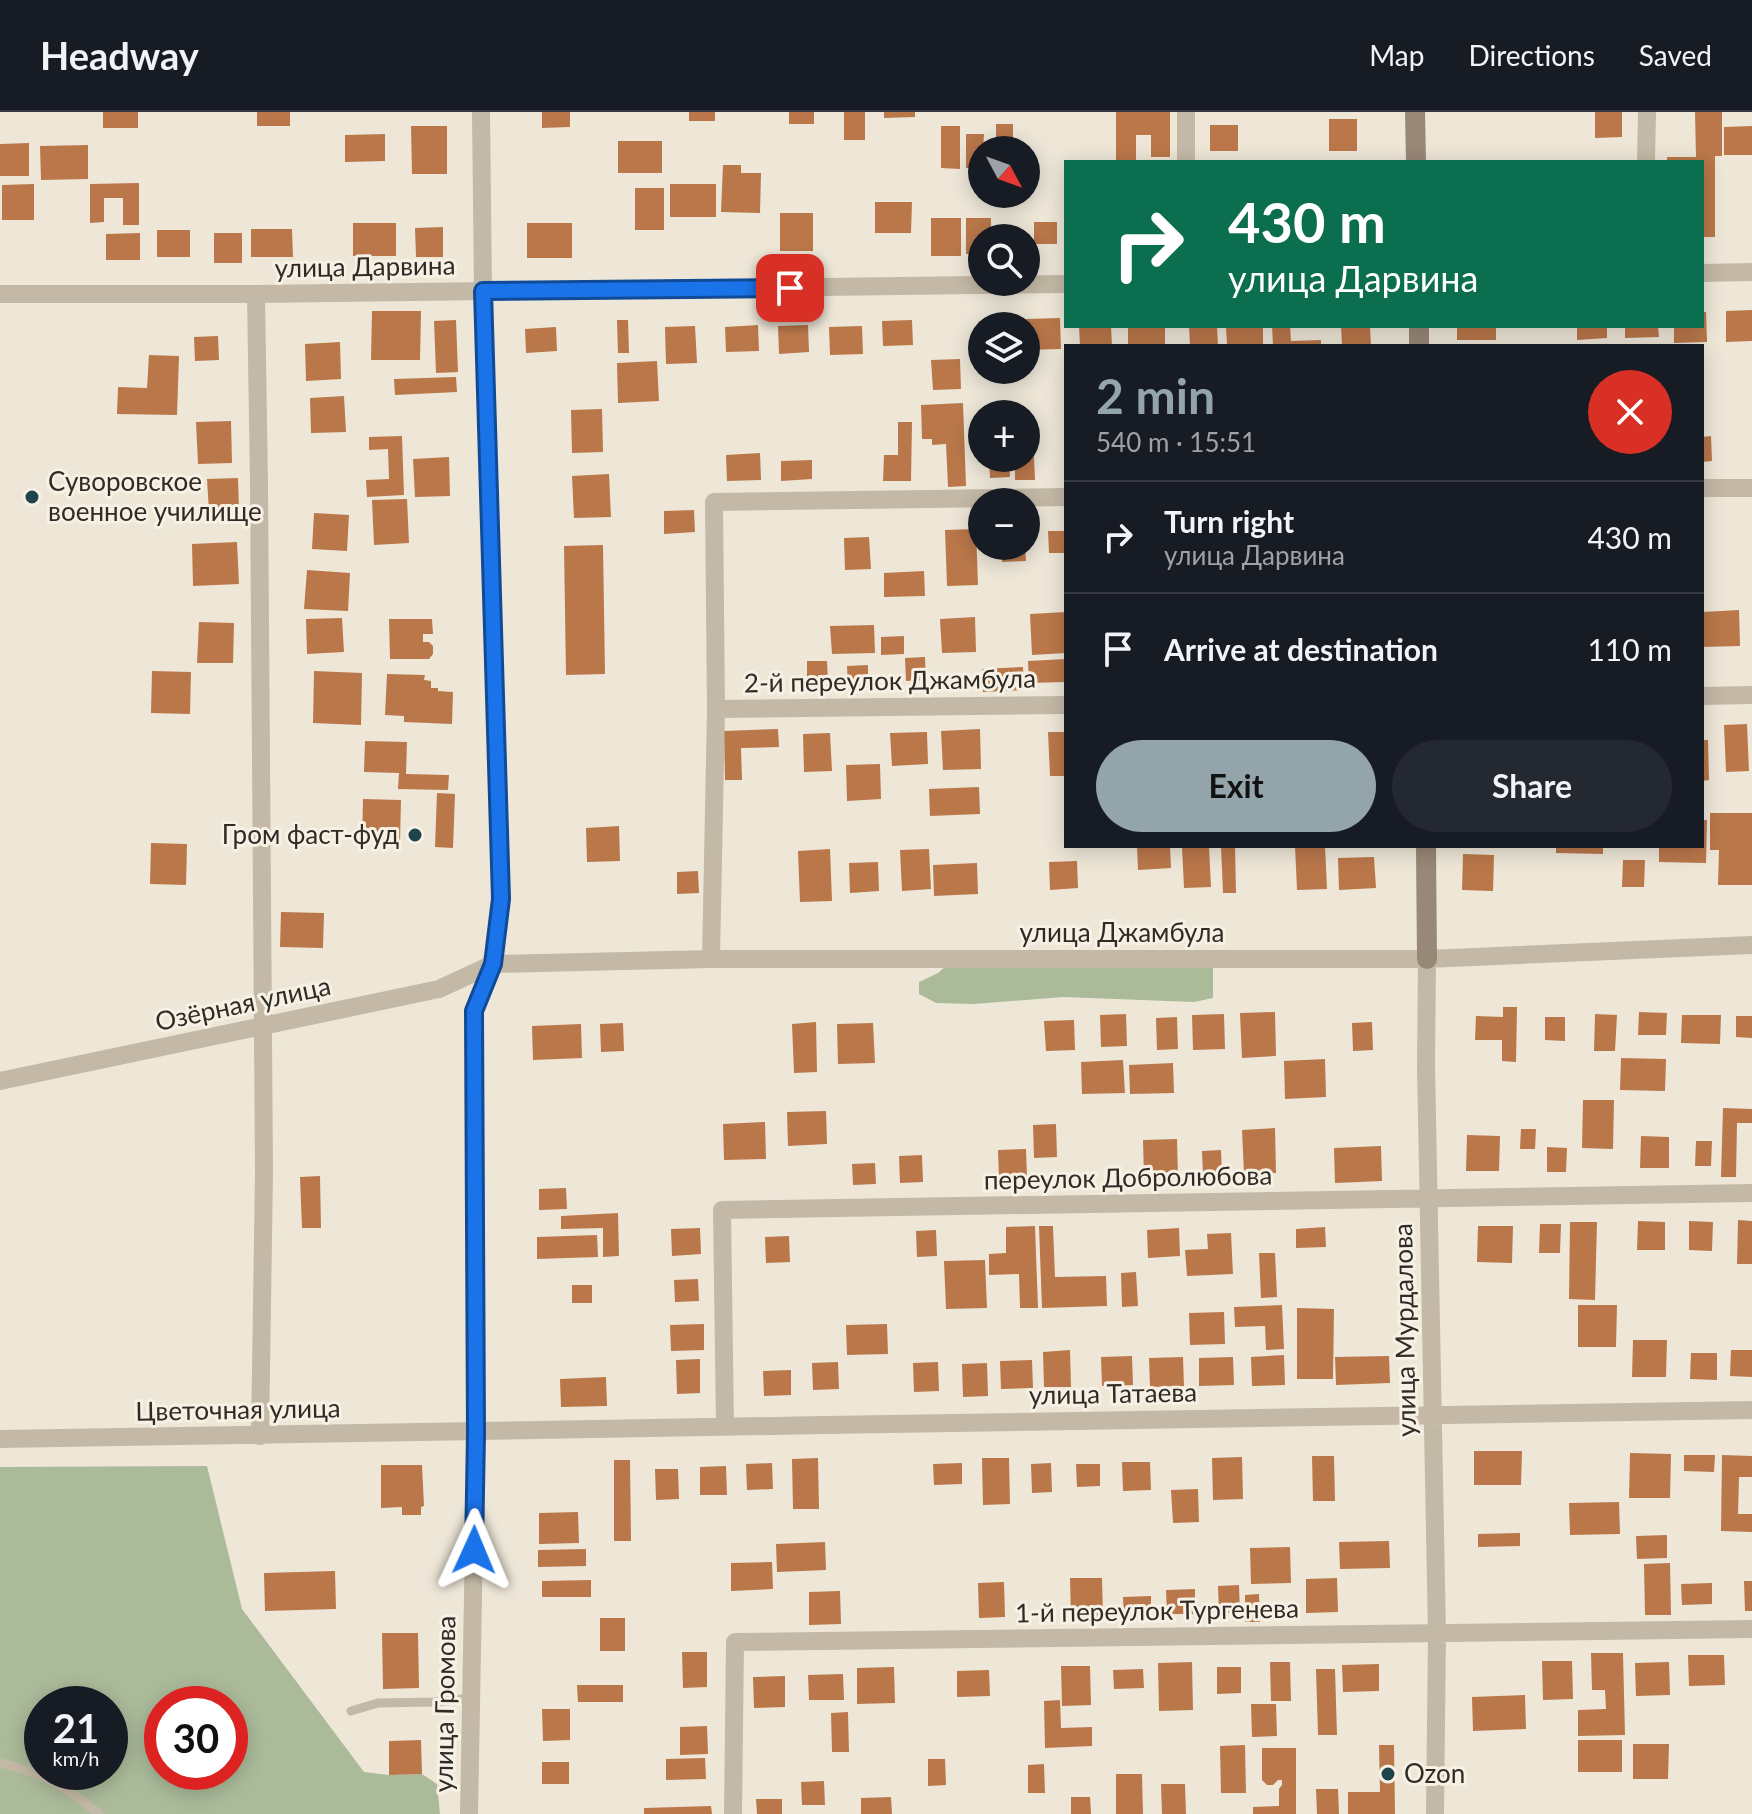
<!DOCTYPE html>
<meta charset="utf-8">
<style>
body{margin:0;font-family:Lato,sans-serif;background:#242831;color:#f1f3f6;height:100vh;display:flex;flex-direction:column;font-size:30px;white-space:nowrap}
*{box-sizing:border-box;margin:0}
p{font-size:26px;color:#9ea1a6}
.icon{flex:none;width:44px;height:44px;fill:none;stroke:currentColor;stroke-width:2;stroke-linecap:round;stroke-linejoin:round}
.map{position:relative;flex:1;overflow:hidden}
.side{position:absolute;left:1064px;top:232px;width:640px;height:504px;display:flex;flex-direction:column;background:#171b24;border-radius:0px;box-shadow:0 4px 20px #0003}
.side>*{flex:none}
.banner{position:absolute;left:1064px;top:48px;width:640px;height:168px;border-radius:0px;box-shadow:0 4px 20px #0003;background:#0b6e4f;color:#fff;overflow:hidden}
.needle{width:52px;rotate:131deg}
.fabs{position:absolute;left:968px;top:24px;display:grid;gap:16px}
.fabs a{display:grid;place-items:center;width:72px;height:72px;border-radius:50%;background:#171b24;box-shadow:0 4px 20px #0003;font-size:40px}
.speed{position:absolute;left:24px;top:1574px;display:flex;gap:16px;font-size:40px;font-weight:700;text-align:center}
.speed>*{display:grid;place-content:center;width:104px;height:104px;border-radius:50%;background:#171b24;box-shadow:0 4px 20px #0003;line-height:1}
.speed small{font-size:20px;font-weight:400}
.speed .limit{border:12px solid #d22;background:#fff;color:#111}
.pin{position:absolute;display:grid;place-items:center;width:68px;height:68px;color:#fff;margin:-34px;border-radius:16px;box-shadow:0 4px 12px #0006}
.me{position:absolute;width:88px;margin:-44px;rotate:1deg;stroke-linejoin:round;filter:drop-shadow(0 0 6px #0008)}
.turn{display:flex;align-items:center;gap:28px;height:168px;padding:0 32px;font-size:36px}
.turn .icon{width:104px;height:104px;stroke-width:2.5}
.turn b{display:block;font-size:56px;line-height:68px}
.round{display:grid;place-items:center;flex:none;width:84px;height:84px;border-radius:42px;background:#242831}
.head{display:flex;align-items:center;justify-content:space-between;height:136px;padding:0 32px}
h1{font-size:48px;font-weight:700;line-height:60px;color:#93a4aa}
.action{display:flex;gap:16px;margin-top:auto;padding:16px 32px}
.action a{flex:1;height:92px;border-radius:48px;background:#93a4aa;color:#111;font-size:32px;font-weight:700;line-height:92px;text-align:center}
.action a+a{background:#242831;color:#f1f3f6}
ul{padding:0;list-style:none}
li{display:flex;align-items:center;gap:24px;height:112px;padding:0 32px;border-top:2px solid #363941}
li div{flex:1}
li b{display:block;font-size:30px}
li em{font-style:normal}
header{display:flex;align-items:center;gap:48px;box-sizing:border-box;height:112px;padding:0 40px;background:#171b24;border-bottom:2px solid #363941}
header strong{font-size:38px}
nav{display:flex;gap:44px;margin-inline-start:auto;font-size:28px}
.map>svg:first-child{display:block}
.green{fill:#abbb9a;fill-rule:evenodd}
.building{fill:#ba774a}
.lines{fill:none;stroke-linecap:round;stroke-linejoin:round}
.lane{stroke:#c4b9a6;stroke-width:9}
.street{stroke:#c4b9a6;stroke-width:18}
.secondary{stroke:#988877;stroke-width:20}
.route-casing{stroke:#114b97;stroke-width:20}
.route{stroke:#1a73e8;stroke-width:14}
.poi-dot{fill:#20444e;stroke:#f6f1e4;stroke-width:3}
.labels{text-anchor:middle;stroke-width:6;stroke-linejoin:round;paint-order:stroke}
.street-label{font-size:26px;fill:#312b26;stroke:#f6f1e4}
.poi-label{font-size:26px;fill:#312b26;stroke:#f6f1e4;text-anchor:start}
</style>
<header>
<strong>Headway</strong>
<nav><a>Map</a><a>Directions</a><a>Saved</a></nav>
</header>
<div class="map">
<svg width="1752" height="1702" viewBox="0 0 1752 1702">
<rect width="100%" height="100%" fill="#eee7d8"/>
<path class="green" d="M945,855L1213,856V886L1194,890L1063,885L974,892L936,891L919,882V870L938,861Z
M207,1354L242,1497L364,1660L389,1663L422,1662L437,1672L440,1702H0V1355ZM42,1592H110V1660H42ZM162,1592H230V1660H162Z"/>
<path class="building" d="M103,0H138V16H103Z
M257,0H290V14H257Z
M542,0H570V15L542,16Z
M689,0H715V9H689Z
M789,0H814V12H789Z
M844,0H865V28H844Z
M884,0H915V5L884,6Z
M1116,0H1170V45H1151V23H1136V48H1116Z
M1595,0H1622V25L1595,26Z
M1695,0H1722V44H1715V125H1702V50H1667V45H1696Z
M1329,7H1357V39H1329Z
M996,12H1013V38H996Z
M1210,13H1238V39H1210Z
M411,14H447V62H412Z
M941,14H960V57L941,56Z
M1752,14V43H1724V15Z
M385,22V49L345,50V23Z
M966,22H984L982,56H966Z
M618,29H662V61H618Z
M29,31V64H0V32Z
M88,33V67L41,68L40,34Z
M723,53H741V61H761L760,101L721,100Z
M139,71V113H123V86H104V110L90,111V72Z
M34,72V108H2V73Z
M670,72H716V105H670Z
M635,76H664V118H635Z
M875,90H912L911,121H875Z
M780,101H813V139H780Z
M931,106H961V144H931Z
M966,106H991V126H982V142H966Z
M1034,110H1057V132H1034Z
M353,111H396V144H353Z
M527,111H572V146H527Z
M443,115V145H416L415,116Z
M251,117H292L293,145H251Z
M157,118H190V145H157Z
M140,121V148H106V122Z
M214,121H242V151H214Z
M1752,198V229L1726,230V199Z
M372,199H421L420,248H371Z
M1702,200H1706L1707,230L1674,231V214H1702Z
M1060,206L1061,237L1027,238L1026,207Z
M456,208L458,260L436,261L434,209Z
M617,208H628L629,241H618Z
M912,208L913,233L883,234L882,209Z
M1004,208V214H982V229H979V209Z
M758,213L759,239L726,240L725,215Z
M808,213L809,240L779,242L778,214Z
M695,214L697,251L666,252L665,215Z
M862,214L863,242L830,243L829,215Z
M1079,214H1111L1112,234H1080Z
M1128,214H1165V234H1128Z
M1189,214H1217L1218,234H1190Z
M1226,214H1263V232L1227,233Z
M1272,214H1290L1291,229L1321,228V234H1273Z
M1341,214H1370L1371,234H1342Z
M1457,214H1496V228H1457Z
M1577,214H1607V226L1577,228Z
M1625,214H1658L1659,225L1625,226Z
M556,215L557,239L526,241L525,217Z
M218,224L219,248L195,249L194,225Z
M340,230L341,267L306,269L305,232Z
M149,243L179,244L177,303L117,302L118,275L147,276Z
M960,247L961,277L933,278L931,248Z
M657,249L659,289L618,291L617,251Z
M456,265L457,280L395,283L394,267Z
M344,284L346,320L311,321L310,286Z
M963,291L966,374L948,375L946,332L932,333V327H922L921,293Z
M602,297L603,340L572,341L571,298Z
M231,309L232,351L198,352L196,310Z
M898,310H912L911,369H883L884,343H898Z
M402,324L404,383L367,385L366,368L389,367L388,337L369,338V325Z
M1711,324L1712,349L1702,350V325Z
M760,341L761,368L727,369L726,343Z
M449,345L450,384L415,385L413,347Z
M1034,345L1035,368H1015V346Z
M989,346H1009L1010,365L990,366Z
M812,348V367L781,369V349Z
M609,362L611,405L574,406L572,364Z
M238,366L239,398L209,399L207,367Z
M407,387L409,431L374,433L372,388Z
M694,398L695,420L664,422V399Z
M314,401L349,403L347,439L312,437Z
M976,417L978,473L947,474L945,418Z
M1048,419H1066V441H1049Z
M869,425L871,457L845,458L844,426Z
M237,430L239,472L193,474L192,432Z
M603,433L605,562L566,563L564,434Z
M1001,434H1025L1026,449L1002,450Z
M307,458L350,461L348,499L304,497Z
M924,459L925,484L884,485V461Z
M1739,498L1740,534L1702,535V500Z
M1066,500V541L1032,543L1030,502Z
M975,505L976,540L942,541L940,507Z
M342,506L344,540L307,542L306,507Z
M389,507H432L433,522H423V530H429L433,534V542L429,547H390Z
M199,510L234,511L233,551H197Z
M874,513L875,541L832,542L830,514Z
M904,524V542L881,543V525Z
M925,545L926,568L906,569L905,546Z
M1066,547V570L1029,571L1028,549Z
M807,549H827L828,570L807,571Z
M868,553V577H848L847,554Z
M1023,555L1024,578L983,580L982,557Z
M152,559L191,560L190,602L151,601Z
M314,559L362,561L361,613L313,611Z
M387,562L425,563L424,568L431,569V576H438V579L453,580L452,612L404,610V604L385,603Z
M1747,612L1749,659L1726,660L1724,613Z
M778,617L779,635L741,636L742,668H725L724,619Z
M980,617L981,657L943,658L941,619Z
M927,620L928,652L892,654L890,621Z
M1048,620H1066V664H1050Z
M830,621L832,659L804,660L803,622Z
M1702,628H1708L1709,668L1702,669Z
M365,629L407,630L406,662L449,663L448,678L398,677L399,661L364,660Z
M880,652L881,687L847,689L846,653Z
M979,675L980,702L930,704L929,677Z
M437,681L455,682L453,736L435,735Z
M363,687L401,688L400,730L362,729Z
M1710,701H1752V773H1718L1719,738H1710Z
M1702,708H1707L1706,751L1659,750V734H1702Z
M619,714L620,749L587,750L586,716Z
M151,731L187,732L186,773L150,772Z
M1137,734H1170L1171,756L1138,758Z
M1209,734L1211,775L1184,776L1182,735Z
M1221,734H1235L1236,781H1223Z
M1295,734H1325L1327,777L1297,778Z
M1556,734H1603V742L1556,741Z
M830,737L832,789L800,790L798,739Z
M929,737L931,777L902,779L900,738Z
M1463,742L1494,743L1493,779L1462,778Z
M1374,745L1376,776L1339,778L1338,746Z
M1623,748H1645L1644,775H1622Z
M1077,749L1078,776L1050,778L1049,750Z
M878,750L879,779L850,781L849,751Z
M977,751L978,782L934,784L933,753Z
M698,759L699,781L677,782V760Z
M281,800L324,801L323,836L280,835Z
M1503,895H1517L1516,950L1502,949V928H1475L1476,904L1503,905Z
M1275,900L1276,944L1242,946L1240,901Z
M1639,900L1667,901L1666,923H1638Z
M1126,902L1127,934L1101,935L1100,903Z
M1224,902L1225,937L1193,938L1192,903Z
M1595,902L1617,903L1615,939H1594Z
M1682,903H1721L1720,932L1681,931Z
M1736,904H1752V926L1736,925Z
M1177,905L1178,937L1157,938L1156,906Z
M1545,905H1565V929L1545,928Z
M1074,908L1075,938L1046,939L1044,909Z
M816,910L817,960L794,961L792,912Z
M1372,910L1373,938L1353,939L1352,911Z
M623,911L624,939L601,940L600,912Z
M873,911L875,951L838,952L837,912Z
M581,912L582,946L533,948L532,914Z
M1621,946L1666,947L1665,979L1620,978Z
M1325,947L1326,985L1285,987L1284,949Z
M1123,948L1125,981L1082,982L1081,950Z
M1173,951L1174,981L1130,982L1129,953Z
M1583,988H1614L1613,1037L1582,1036Z
M1723,996L1752,997V1011H1737L1736,1065H1721Z
M826,999L827,1032L788,1034L787,1000Z
M765,1010L766,1047L724,1048L723,1012Z
M1056,1012L1057,1045L1034,1046L1033,1013Z
M1275,1016L1276,1061L1244,1062L1242,1018Z
M1521,1017H1536L1535,1037H1520Z
M1467,1023L1500,1024L1499,1059H1466Z
M1641,1024L1669,1025V1056H1640Z
M1177,1027L1178,1066L1144,1067L1143,1028Z
M1696,1029H1712L1711,1054H1695Z
M1381,1034L1382,1069L1335,1071L1334,1036Z
M1547,1035L1567,1036L1566,1060H1547Z
M1026,1037L1027,1066L999,1067L998,1038Z
M1221,1038L1222,1062L1203,1063L1202,1039Z
M922,1043L923,1070L900,1071L899,1044Z
M875,1051L876,1072L853,1073L852,1052Z
M320,1064L321,1116H302L300,1065Z
M566,1076L567,1097L539,1098V1077Z
M618,1101L619,1144L603,1145V1116L561,1117V1104Z
M1738,1108L1752,1109V1152H1737Z
M1638,1109L1665,1110V1138H1637Z
M1689,1109L1713,1110L1712,1139L1689,1138Z
M1570,1110H1597L1595,1188L1569,1187Z
M1540,1112H1561L1560,1141H1539Z
M1035,1114L1038,1196H1020L1019,1162L989,1163V1142L1006,1141V1115Z
M1039,1114H1053L1055,1165L1106,1164L1107,1194L1042,1196Z
M1478,1114H1513L1512,1151L1477,1150Z
M1325,1115L1326,1135L1296,1136V1117Z
M700,1116L701,1142L672,1144L671,1117Z
M1179,1116L1180,1144L1148,1146L1147,1118Z
M936,1118L937,1144L917,1145L916,1119Z
M1231,1121L1233,1162L1187,1164L1185,1138L1208,1137L1207,1122Z
M597,1123L598,1145L537,1147V1125Z
M789,1124L790,1150L766,1151L765,1125Z
M1259,1141H1275L1277,1185L1261,1186Z
M985,1148L987,1196L946,1197L944,1149Z
M1136,1160L1138,1194L1122,1195L1121,1161Z
M698,1167L699,1189L675,1190L674,1168Z
M572,1173H592V1191H572Z
M1282,1193L1284,1237L1266,1238L1265,1214L1235,1215L1234,1195Z
M1578,1193H1617L1616,1235H1578Z
M1297,1196L1334,1197L1333,1267H1297Z
M1224,1200L1225,1232L1190,1233L1189,1201Z
M704,1212V1238L671,1239L670,1213Z
M887,1212L888,1242L847,1243L846,1213Z
M1633,1228H1667L1666,1265H1632Z
M1070,1238L1071,1275H1044L1043,1240Z
M1731,1238H1752V1265L1730,1264Z
M1691,1241H1717V1268L1690,1267Z
M1284,1243L1285,1273L1252,1274L1251,1245Z
M1132,1244L1133,1273L1102,1274L1101,1245Z
M1389,1244L1390,1271L1336,1273L1335,1245Z
M1183,1245L1184,1274L1150,1275L1149,1246Z
M1233,1245L1234,1273L1199,1274V1246Z
M700,1247V1281L677,1282L676,1248Z
M1032,1248L1033,1276L1001,1277L1000,1249Z
M838,1250L839,1277L813,1278L812,1251Z
M938,1250L939,1279L914,1280L913,1251Z
M987,1251L988,1284L963,1285L962,1252Z
M791,1258V1283L764,1284L763,1259Z
M606,1265L607,1294L561,1295L560,1267Z
M1474,1339H1522L1521,1373H1474Z
M1630,1341L1671,1342L1670,1386H1629Z
M1684,1343H1715L1714,1360L1684,1359Z
M1722,1343L1752,1344V1365H1739L1738,1402H1752V1420L1721,1419Z
M1312,1344H1334L1335,1389H1313Z
M1242,1345L1243,1387L1213,1388L1212,1346Z
M818,1346L819,1397H793L792,1347Z
M982,1346H1009L1010,1392L983,1393Z
M614,1348H630L631,1429H614Z
M1122,1350H1150L1151,1378L1123,1379Z
M772,1351L773,1377L747,1378L746,1352Z
M962,1351V1372L934,1373L933,1352Z
M1051,1351L1052,1380L1032,1381L1031,1352Z
M1076,1352H1100V1374L1077,1375Z
M381,1353H422L424,1394L421,1395V1403H402V1395L381,1396Z
M726,1354L727,1383H700V1355Z
M655,1357H678L679,1387L656,1388Z
M1198,1377L1199,1410L1173,1411L1171,1378Z
M1619,1390L1620,1422L1570,1423L1569,1391Z
M578,1400L579,1431L539,1432V1401Z
M1520,1421V1434L1478,1435V1422Z
M1667,1423V1446L1637,1447L1636,1424Z
M1389,1429L1390,1456L1340,1457L1339,1430Z
M825,1430L826,1458L777,1460L776,1432Z
M1290,1435L1291,1471L1251,1472L1250,1436Z
M586,1437V1454L538,1455V1438Z
M772,1450L773,1477L731,1479V1451Z
M1670,1451L1671,1503H1645L1644,1452Z
M335,1459L336,1497L265,1499L264,1461Z
M1070,1466H1102L1103,1505L1071,1506Z
M1337,1466L1338,1500L1306,1501V1467Z
M591,1468V1485H542V1469Z
M1744,1469H1752V1499H1745Z
M1004,1470L1005,1505L979,1506L978,1471Z
M1712,1471V1492L1682,1493L1681,1472Z
M1239,1473L1240,1501H1219L1218,1474Z
M1195,1477V1502H1167L1166,1478Z
M840,1479L841,1512L809,1513V1480Z
M1259,1482L1260,1510H1245V1483Z
M1151,1484V1504L1124,1505L1123,1485Z
M600,1506H625V1539H600Z
M382,1521H418L419,1576L383,1577Z
M682,1540H707V1575L683,1576Z
M1591,1541H1623L1625,1623L1578,1624V1598L1606,1597L1605,1578H1592Z
M1688,1543H1724L1725,1573L1689,1574Z
M1542,1549H1572L1573,1587L1543,1588Z
M1192,1550L1193,1598L1159,1599L1158,1551Z
M1270,1550H1290L1291,1589H1271Z
M1669,1550L1670,1583L1636,1584L1635,1551Z
M1379,1552V1579L1343,1580L1342,1553Z
M1061,1554H1090L1091,1593L1062,1594Z
M894,1555L895,1591L857,1592V1556Z
M1217,1555H1241V1581L1217,1582Z
M1143,1557L1144,1576L1114,1577L1113,1558Z
M1316,1557H1335L1337,1623H1318Z
M989,1558L990,1584L957,1585V1559Z
M843,1562L844,1588H809L808,1563Z
M785,1564V1595L754,1596L753,1565Z
M577,1573H623V1590H578Z
M1525,1583L1526,1617L1473,1619L1472,1585Z
M1060,1588L1061,1616L1092,1615V1634L1045,1636L1044,1589Z
M1251,1592H1276L1277,1624L1252,1625Z
M542,1597H570V1628L543,1629Z
M848,1600L849,1640H832L831,1601Z
M707,1614L708,1642L680,1643V1615Z
M421,1628L422,1662L389,1663V1629Z
M1578,1628H1622V1660H1578Z
M1633,1632H1669L1668,1667H1633Z
M1245,1633L1246,1681H1221L1220,1634Z
M1379,1633H1394L1395,1702H1348V1680H1380Z
M1262,1636H1296V1702H1253V1695L1279,1694V1677L1282,1673V1668H1278L1273,1673H1267L1262,1668Z
M705,1646L706,1667L666,1668V1647Z
M928,1647H945L946,1673L928,1674Z
M542,1650H569V1672H542Z
M1044,1652L1045,1681H1028V1653Z
M1116,1662H1142L1143,1702H1116Z
M824,1669L825,1693H802L801,1670Z
M1161,1672H1185L1186,1702H1162Z
M1316,1677H1338L1339,1702H1317Z
M891,1685L892,1702H861V1686Z
M1071,1685H1090L1091,1702H1071Z
M756,1687H782V1702H757Z
M711,1694L712,1702H644V1696Z"/>
<g class="lines">
<path class="lane" d="M351,1599L378,1591L436,1590L471,1586
M0,1651C43,1661 65,1674 99,1702"/>
<path class="street" d="M1186,50V0
M1646,50L1647,0
M1702,161L1752,160
M0,182H256L1066,172
M256,182L259,372L264,1060L260,1324
M1702,376H1752
M1702,584L1752,583
M716,597L1066,593
M711,847L716,597L714,390L1066,385
M1427,847L1426,954L1437,1522L1435,1702
M0,969L439,877L493,852L711,847H1427L1752,833
M725,1314L722,1098L1752,1081
M0,1327C584,1319 1168,1305 1752,1298
M469,1702L476,1321L474,899L493,852L501,787L483,179L481,0
M733,1702L735,1530L1752,1517"/>
<path class="secondary" d="M1415,0L1416,50
M1419,214V234
M1426,734L1427,847"/>
</g>
<g class="lines">
<g class="route-casing">
<path id="route" d="M474,1438L476,1321L474,899L493,852L501,787L483,179L790,176"/>
</g>
<use href="#route" class="route"/>
</g>
<g class="poi-dot">
<circle cx="32" cy="385" r="8"/>
<circle cx="415" cy="723" r="8"/>
<circle cx="1388" cy="1662" r="8"/>
</g>
<g class="labels">
<g class="street-label">
<text transform="translate(365 155) rotate(-1)" y="9">улица Дарвина</text>
<text transform="translate(890 569) rotate(-1)" y="9">2-й переулок Джамбула</text>
<text x="1122" y="830">улица Джамбула</text>
<text transform="translate(243 892) rotate(-12)" y="9">Озёрная улица</text>
<text transform="translate(1128 1066) rotate(-1)" y="9">переулок Добролюбова</text>
<text transform="translate(1405 1218) rotate(-91)" y="9">улица Мурдалова</text>
<text transform="translate(1113 1282) rotate(-1)" y="9">улица Татаева</text>
<text transform="translate(238 1298) rotate(-1)" y="9">Цветочная улица</text>
<text transform="translate(1157 1499) rotate(-1)" y="9">1-й переулок Тургенева</text>
<text transform="translate(445 1592) rotate(-89)" y="9">улица Громова</text>
</g>
<g class="poi-label">
<text x="48" y="379">Суворовское<tspan x="48" dy="30">военное училище</tspan></text>
<text x="399" y="732" text-anchor="end">Гром фаст-фуд</text>
<text x="1404" y="1671">Ozon</text>
</g>
</g>
</svg>
<div class="fabs">
<a><svg class="needle" viewBox="-14 -14 28 28"><path d="M0-13l5 13h-10z" fill="#e53935"/><path d="M0 13l5-13h-10z" fill="#9ea1a6"/></svg></a>
<a><svg class="icon" aria-label="search" viewBox="0 0 24 24"><circle cx="10" cy="10" r="6"/><path d="M15 15l6 6"/></svg></a>
<a><svg class="icon" aria-label="layers" viewBox="0 0 24 24"><path d="M12 4l9 5-9 5-9-5zM3 14l9 5 9-5"/></svg></a>
<a>+</a>
<a>−</a>
</div>
<div class="speed"><div>21<small>km/h</small></div><div class="limit">30</div></div>
<div class="pin" style="left:790px;top:176px;background:#d93025"><svg class="icon" aria-label="arrive" viewBox="0 0 24 24"><path d="M6 21V4h12l-3 4 3 4H6"/></svg></div>
<svg class="me" style="left:474px;top:1438px" viewBox="-20 -20 40 40"><path d="M0-17L14 15 0 8-14 15z" fill="#1a73e8" stroke="#fff" stroke-width="4"/></svg>
<div class="banner">
<div class="turn"><svg class="icon" aria-label="right" viewBox="0 0 24 24"><path d="M7 20v-9h11M14 6l5 5-5 5"/></svg><div><b>430 m</b>улица Дарвина</div></div>
</div>
<section class="side">
<div class="head"><div><h1>2 min</h1><p>540 m · 15:51</p></div><a class="round" style="background:#d93025;color:#fff"><svg class="icon" aria-label="close" viewBox="0 0 24 24"><path d="M6 6l12 12M18 6L6 18"/></svg></a></div>
<ul>
<li><svg class="icon" aria-label="right" viewBox="0 0 24 24"><path d="M7 20v-9h11M14 6l5 5-5 5"/></svg><div><b>Turn right</b><p>улица Дарвина</p></div><em>430 m</em></li>
<li><svg class="icon" aria-label="arrive" viewBox="0 0 24 24"><path d="M6 21V4h12l-3 4 3 4H6"/></svg><div><b>Arrive at destination</b></div><em>110 m</em></li>
</ul>
<div class="action"><a>Exit</a><a>Share</a></div>
</section>
</div>
